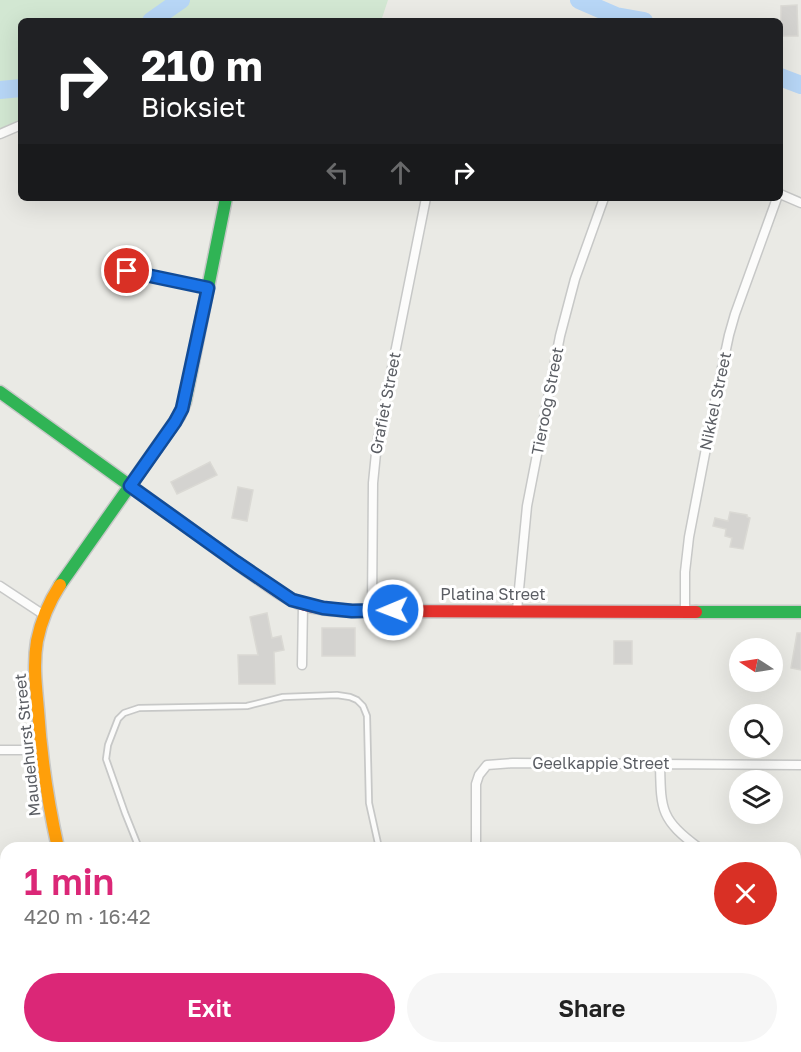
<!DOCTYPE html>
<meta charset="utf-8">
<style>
body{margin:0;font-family:"Golos Text",sans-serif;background:#f6f6f6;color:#222;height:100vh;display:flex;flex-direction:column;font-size:22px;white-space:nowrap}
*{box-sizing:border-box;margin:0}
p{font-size:20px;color:#767676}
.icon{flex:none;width:33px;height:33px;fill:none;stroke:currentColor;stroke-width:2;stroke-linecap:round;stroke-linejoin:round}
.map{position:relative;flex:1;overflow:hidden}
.side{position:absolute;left:0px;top:842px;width:801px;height:212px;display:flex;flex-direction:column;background:#fff;border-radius:18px 18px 0 0;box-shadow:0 6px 24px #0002}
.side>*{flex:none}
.guide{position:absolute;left:18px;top:18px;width:765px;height:183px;border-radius:9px;box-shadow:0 6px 24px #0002;background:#202124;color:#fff;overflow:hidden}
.needle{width:39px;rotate:282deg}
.buttons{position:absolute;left:729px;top:638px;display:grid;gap:12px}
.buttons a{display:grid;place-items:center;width:54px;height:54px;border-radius:50%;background:#fff;box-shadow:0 6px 24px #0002;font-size:30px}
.pin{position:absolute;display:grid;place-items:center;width:51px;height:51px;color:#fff;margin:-26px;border:3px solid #fff;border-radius:50%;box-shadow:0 2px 6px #0007}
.me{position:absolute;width:66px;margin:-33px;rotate:269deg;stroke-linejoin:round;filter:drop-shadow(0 0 4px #0008)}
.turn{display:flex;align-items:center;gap:21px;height:126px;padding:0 24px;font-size:27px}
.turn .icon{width:78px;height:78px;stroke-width:2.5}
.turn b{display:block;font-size:42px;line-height:51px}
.lanes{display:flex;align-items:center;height:57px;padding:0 24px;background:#0003;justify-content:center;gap:30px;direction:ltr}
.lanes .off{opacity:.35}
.round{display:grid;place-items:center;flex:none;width:63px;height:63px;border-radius:32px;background:#f6f6f6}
.headline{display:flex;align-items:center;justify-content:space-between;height:102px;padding:0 24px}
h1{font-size:36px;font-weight:600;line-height:45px;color:#db2777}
.button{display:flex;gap:12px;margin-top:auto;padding:12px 24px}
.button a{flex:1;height:69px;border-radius:36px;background:#db2777;color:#fff;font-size:24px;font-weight:600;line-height:69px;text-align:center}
.button a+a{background:#f6f6f6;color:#222}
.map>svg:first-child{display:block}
.green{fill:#d2e7d2}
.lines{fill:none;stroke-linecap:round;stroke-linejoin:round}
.river{stroke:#b7d6f6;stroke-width:18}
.building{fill:#d4d3d0;stroke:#dad9d4;stroke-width:1.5}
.lane-casing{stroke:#c7c8c7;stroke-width:8}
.street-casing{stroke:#c7c8c7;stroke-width:11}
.fast-casing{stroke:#c7c8c7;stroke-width:15}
.slow-casing{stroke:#c7c8c7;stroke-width:15}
.jam-casing{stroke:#c7c8c7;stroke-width:15}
.lane{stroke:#fcfcfb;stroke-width:4.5}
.street{stroke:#fcfcfb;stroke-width:8}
.fast{stroke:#30b455;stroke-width:12}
.slow{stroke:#ff9f0a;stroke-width:12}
.jam{stroke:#e5322d;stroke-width:12}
.route-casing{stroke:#114b97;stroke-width:15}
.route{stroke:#1a73e8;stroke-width:10}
.labels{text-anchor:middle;stroke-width:6;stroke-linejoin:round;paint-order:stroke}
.street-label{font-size:16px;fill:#5a5d63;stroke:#fff}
</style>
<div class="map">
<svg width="801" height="1052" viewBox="0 0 801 1052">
<rect width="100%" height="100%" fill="#eaeae5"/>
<path class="green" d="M0,0H388L381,21H21V120L0,130Z"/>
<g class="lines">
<path class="river" d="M579,0L616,16L644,21
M151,21L181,0
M780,77L801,85
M0,90L21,88"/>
</g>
<path class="building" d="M797,5L798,36H781V6Z
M210,462L217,475L177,494L171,482Z
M238,487L253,490L247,521L232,518Z
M730,512L747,515V517L750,518L743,549L730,547L732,538L725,536L726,529L713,526L715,518L728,521Z
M267,613L272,638L281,636L284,650L274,652L275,684H239L238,655H258L250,617Z
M322,628H355V656H322Z
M797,633H801V670L791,668Z
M614,641H632V664H614Z"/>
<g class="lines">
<g class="lane-casing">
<path id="lane" d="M107,266L206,287
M139,848L125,813L106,759L108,745L118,719L124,713L139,708L247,706L283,697L337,695L350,697L357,700L363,706L367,716L369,803L379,848
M70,1052V1047
M230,1052L238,1047
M397,1052V1047"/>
</g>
<g class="street-casing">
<path id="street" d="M0,134L21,125
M780,194L801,203
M0,586L44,615
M372,610L373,483L377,443L426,198
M517,610L527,506L560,336L575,279L604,198
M685,612V572L689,537L716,396L729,335L735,314L777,198
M302,665L303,604
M0,750H41
M660,764C661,810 660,819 699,848
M476,848V784L479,775L487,765L513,763L801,765
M795,920L801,926
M795,1041L801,1032
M123,1047L124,1052
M757,1047L764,1052
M474,1049H524L544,1052
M788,1052L791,1047"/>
</g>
<g class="fast-casing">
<path id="fast" d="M0,392L244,568
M60,585L179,416L185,402L226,198
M696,612H801"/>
</g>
<g class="slow-casing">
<path id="slow" d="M58,848C48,803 41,757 38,710C36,687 33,664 37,641C41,621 49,602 60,585"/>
</g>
<g class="jam-casing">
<path id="jam" d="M244,568C263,581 283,598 305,605C320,609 336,610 352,611L696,612"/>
</g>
<use href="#lane" class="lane"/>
<use href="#street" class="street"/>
<use href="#fast" class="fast"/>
<use href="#slow" class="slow"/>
<use href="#jam" class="jam"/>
</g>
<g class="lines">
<g class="route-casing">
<path id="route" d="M127,271L208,288L182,409L175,422L130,486L236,562L292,600L323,608L352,611L393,610"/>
</g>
<use href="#route" class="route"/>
</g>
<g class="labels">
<g class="street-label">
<text transform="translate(547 401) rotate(-79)" y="6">Tieroog Street</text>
<text transform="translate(715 401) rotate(-78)" y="6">Nikkel Street</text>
<text transform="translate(385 403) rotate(-79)" y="6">Grafiet Street</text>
<text x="493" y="600">Platina Street</text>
<text transform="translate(27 745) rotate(-96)" y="6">Maudehurst Street</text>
<text x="601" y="769">Geelkappie Street</text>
</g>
</g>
</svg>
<div class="buttons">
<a><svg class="needle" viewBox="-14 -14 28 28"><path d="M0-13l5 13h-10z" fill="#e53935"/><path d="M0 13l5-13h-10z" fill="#767676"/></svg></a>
<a><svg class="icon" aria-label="search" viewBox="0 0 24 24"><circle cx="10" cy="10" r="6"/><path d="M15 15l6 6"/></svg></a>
<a><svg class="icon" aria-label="layers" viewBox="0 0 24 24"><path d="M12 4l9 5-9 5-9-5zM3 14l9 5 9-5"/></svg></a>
</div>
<div class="pin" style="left:127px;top:271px;background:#d93025"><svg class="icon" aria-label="arrive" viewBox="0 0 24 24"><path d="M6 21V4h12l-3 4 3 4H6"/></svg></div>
<svg class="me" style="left:393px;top:610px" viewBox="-20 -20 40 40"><circle r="17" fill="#1a73e8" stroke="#fff" stroke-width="3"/><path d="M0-11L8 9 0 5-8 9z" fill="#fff"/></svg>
<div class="guide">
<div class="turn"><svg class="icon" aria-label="right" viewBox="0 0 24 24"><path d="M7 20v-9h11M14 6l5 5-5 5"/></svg><div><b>210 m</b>Bioksiet</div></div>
<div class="lanes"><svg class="icon off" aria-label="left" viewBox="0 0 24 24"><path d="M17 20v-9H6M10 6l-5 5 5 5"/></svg><svg class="icon off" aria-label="ahead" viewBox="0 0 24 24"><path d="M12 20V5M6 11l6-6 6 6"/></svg><svg class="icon" aria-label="right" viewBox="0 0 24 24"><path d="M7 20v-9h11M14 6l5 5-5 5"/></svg></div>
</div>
<section class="side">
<div class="headline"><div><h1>1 min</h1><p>420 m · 16:42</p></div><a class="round" style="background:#d93025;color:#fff"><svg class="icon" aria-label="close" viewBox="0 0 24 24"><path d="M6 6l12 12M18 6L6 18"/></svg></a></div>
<div class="button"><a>Exit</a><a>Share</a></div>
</section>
</div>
